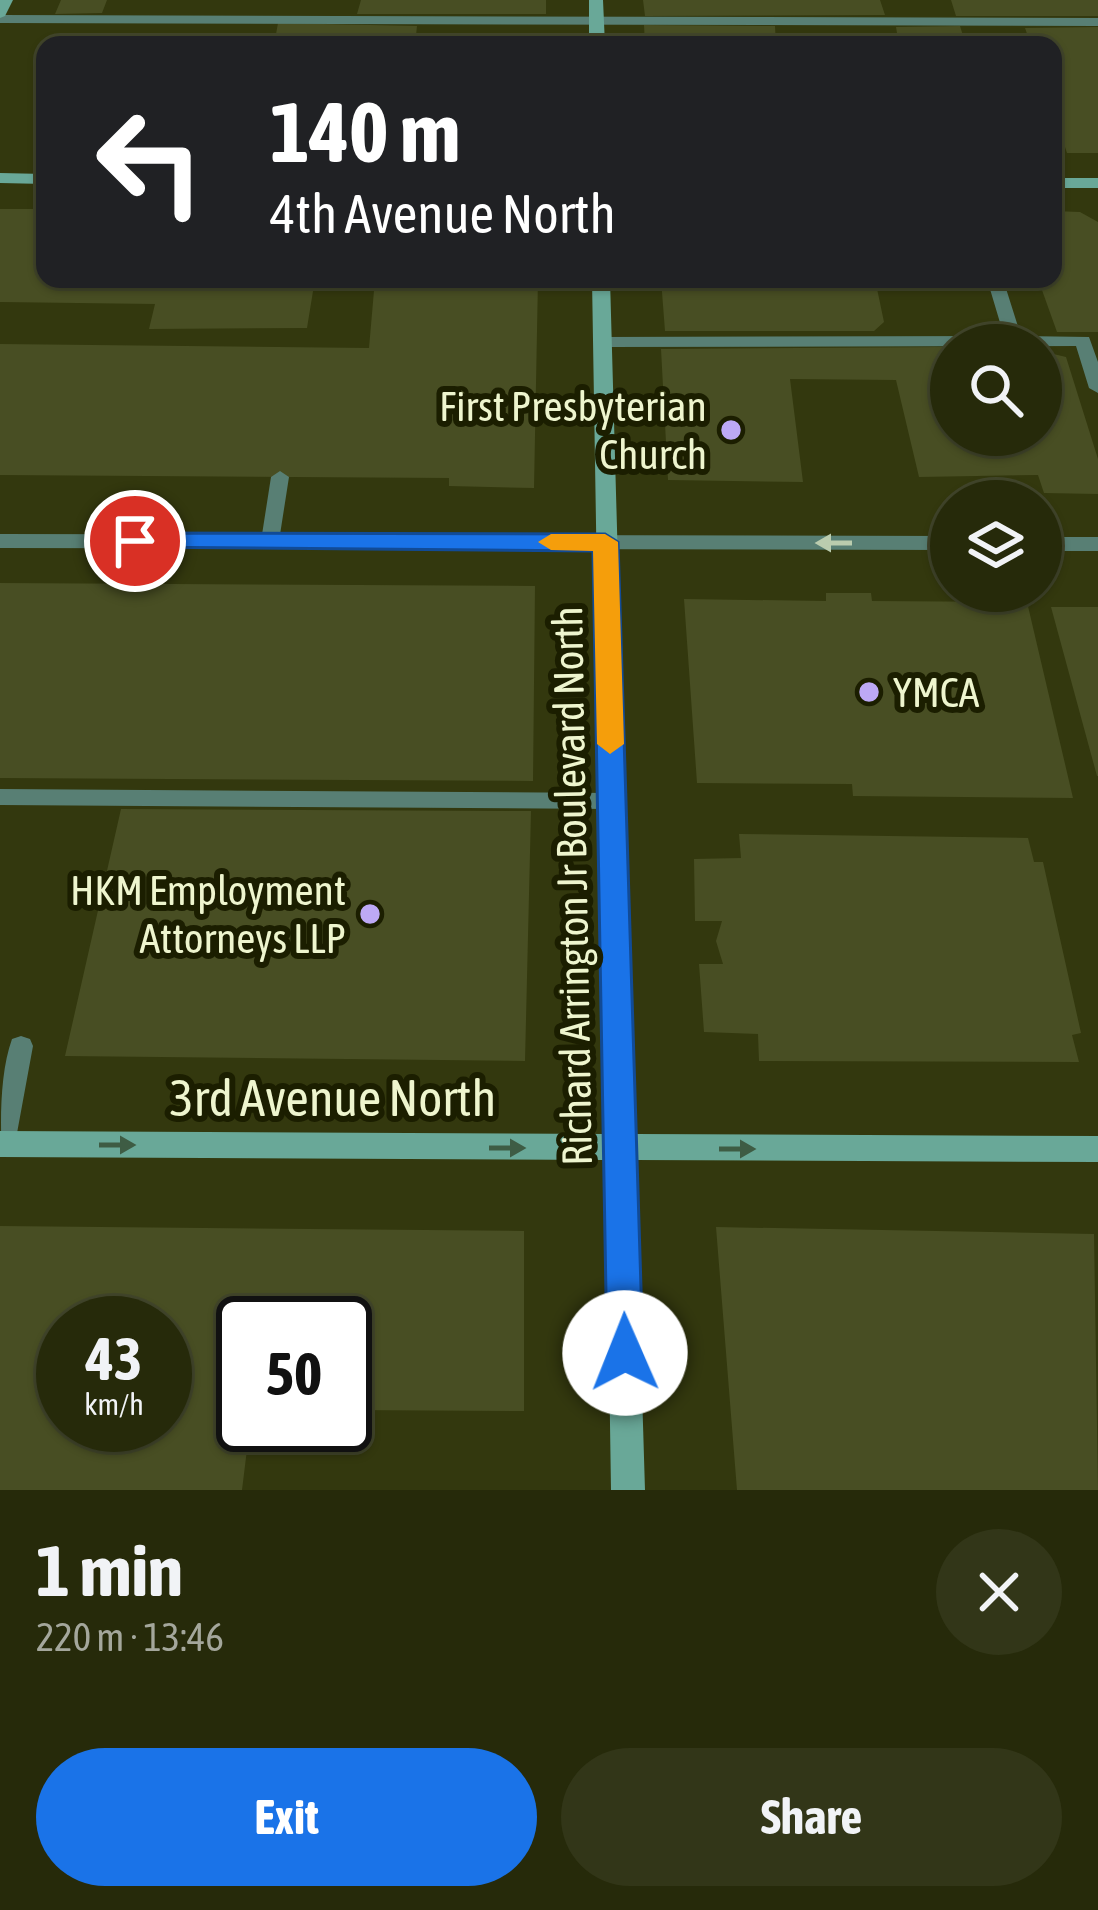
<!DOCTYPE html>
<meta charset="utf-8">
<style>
body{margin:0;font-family:"Asap Condensed",sans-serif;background:#323618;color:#f1f3f6;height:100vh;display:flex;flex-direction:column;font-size:45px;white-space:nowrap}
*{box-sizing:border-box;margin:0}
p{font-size:39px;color:#a4a79c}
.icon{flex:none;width:66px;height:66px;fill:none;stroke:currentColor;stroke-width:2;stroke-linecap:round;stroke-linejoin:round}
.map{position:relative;height:1490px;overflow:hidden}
.sheet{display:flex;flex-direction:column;background:#262a0a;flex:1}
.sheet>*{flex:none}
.guide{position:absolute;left:36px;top:36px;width:1026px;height:252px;border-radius:24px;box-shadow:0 3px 9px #0004,0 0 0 3px #42462b;background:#202124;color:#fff;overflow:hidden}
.tools{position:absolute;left:930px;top:324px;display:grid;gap:24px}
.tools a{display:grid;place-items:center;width:132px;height:132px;border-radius:50%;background:#262a0a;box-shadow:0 3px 9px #0004,0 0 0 3px #42462b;font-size:60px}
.speed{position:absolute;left:36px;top:1296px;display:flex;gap:24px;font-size:60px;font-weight:700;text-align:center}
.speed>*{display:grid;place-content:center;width:156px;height:156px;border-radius:50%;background:#262a0a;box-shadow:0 3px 9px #0004,0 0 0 3px #42462b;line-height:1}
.speed small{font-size:30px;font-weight:400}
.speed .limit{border:6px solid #111;border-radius:18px;background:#fff;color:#111}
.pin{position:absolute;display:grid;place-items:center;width:102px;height:102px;color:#fff;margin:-51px;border:6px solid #fff;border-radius:50%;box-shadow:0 3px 12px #0007}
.me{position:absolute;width:132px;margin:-66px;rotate:359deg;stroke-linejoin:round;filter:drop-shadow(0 0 9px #0008)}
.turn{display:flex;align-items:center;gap:42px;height:252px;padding:0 36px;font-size:54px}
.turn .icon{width:156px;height:156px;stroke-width:2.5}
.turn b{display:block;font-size:84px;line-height:102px}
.round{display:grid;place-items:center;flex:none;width:126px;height:126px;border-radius:63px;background:#323618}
.summary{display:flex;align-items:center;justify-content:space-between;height:204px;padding:0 36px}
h1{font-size:72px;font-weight:700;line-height:90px}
.button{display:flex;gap:24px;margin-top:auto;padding:24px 36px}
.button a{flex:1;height:138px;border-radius:72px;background:#1a73e8;color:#fff;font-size:48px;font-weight:700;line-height:138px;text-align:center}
.button a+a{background:#323618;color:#f1f3f6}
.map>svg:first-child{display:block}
.building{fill:#484e23;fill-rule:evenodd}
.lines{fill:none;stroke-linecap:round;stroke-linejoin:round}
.service{fill:#587f74;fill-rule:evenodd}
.tertiary{fill:#587f74;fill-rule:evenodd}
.secondary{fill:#69a898;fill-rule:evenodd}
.oneway{fill:#baccae}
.oneway2{fill:#3e5c44}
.route{fill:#1a73e8;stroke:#114b97;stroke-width:3}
.slow{fill:#f59e0b}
.poi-dot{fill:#bda9f5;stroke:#1b1e00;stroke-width:4.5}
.labels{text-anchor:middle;stroke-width:12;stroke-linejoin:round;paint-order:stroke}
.poi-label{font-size:42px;fill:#eef5ce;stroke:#1b1e00;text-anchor:end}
.street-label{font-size:42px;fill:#eef5ce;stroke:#1b1e00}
.near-street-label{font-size:51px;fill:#eef5ce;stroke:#1b1e00}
</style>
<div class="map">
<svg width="1098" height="1490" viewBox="0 0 1098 1490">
<rect width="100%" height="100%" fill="#33380e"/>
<path class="building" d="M61,0H107L102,13L55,14Z
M361,0H546V14H357Z
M643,0H880L885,15L645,16Z
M951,0H1098V16H956Z
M278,23L417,26L415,45H274Z
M644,25L775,26L776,45H645Z
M960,26L966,45H899L896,27Z
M1098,27V153H1067L1053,111V45H1031L1025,28Z
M71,37L250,38L247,45H68Z
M0,209H45V279H315L307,328L149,329L155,304L0,302Z
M1053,211L1080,212L1098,222V332H1057L1038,279H1053Z
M375,279H538L534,488L449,486V478L0,475V344L369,348Z
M661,279H875L884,322L874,331H665Z
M942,347H951V435H1041V351L1066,357L1098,459V494L1044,493L1038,475L919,477L896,380L790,379L803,482L668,480L661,349Z
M0,583L535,586L533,781L0,778Z
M826,593H871L872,601L1027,602L1073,798L853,796L852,784L697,783L684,599L826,601Z
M1051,607H1098V776H1097Z
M121,809L531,811L525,1061L65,1056Z
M739,834L1028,838L1034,862H1043L1081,1033L1072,1035L1079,1062L759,1061L758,1034L704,1032L699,964H723L716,941L722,921H695L694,859L741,858Z
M0,1226L524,1231V1411L345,1410V1323H243V1425H250L242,1490H0ZM63,1323H165V1425H63Z
M716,1227L1094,1234L1098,1490H737Z"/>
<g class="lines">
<path class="service" d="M0,15L1098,18V26L0,23Z
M987,279H1003L1021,336L1089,337L1098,362V393L1089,388L1076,346L602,347L594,342L602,337L1004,336Z
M280,471L289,477L279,541L270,547L261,541L271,477Z
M0,789L612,793L620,795L623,801L620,807L612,809L0,805Z
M21,1036L30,1039L33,1046L15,1144L11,1152L2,1155C0,1122 0,1072 12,1039Z"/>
<path class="tertiary" d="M0,534L951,536V550L0,548Z
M1041,537H1098V551H1041Z"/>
<path class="secondary" d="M0,0H13L5,16L0,18Z
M589,0H603L605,45H589Z
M0,173L45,174V184L0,183Z
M1053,178H1098V188H1053Z
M592,279H610L634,1134L1098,1136V1162L635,1160L645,1490H611L606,1160L0,1157V1131L606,1134Z"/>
</g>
<defs><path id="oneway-solid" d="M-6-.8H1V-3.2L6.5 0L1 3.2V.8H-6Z" transform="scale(3)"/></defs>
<use class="oneway" href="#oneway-solid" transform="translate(834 543) rotate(-180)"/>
<g class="oneway2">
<use href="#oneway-solid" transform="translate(117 1145)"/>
<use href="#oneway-solid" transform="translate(507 1148)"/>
<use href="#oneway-solid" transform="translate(737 1149)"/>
</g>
<path class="route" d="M135,533L605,534L618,542L643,1353L638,1365L625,1370L612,1365L607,1353L593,551L126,547V535Z"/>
<path class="slow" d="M605,534L618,542L624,744L610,754L597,744L593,551L551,550L538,542L551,534Z"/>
<g class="poi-dot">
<circle cx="731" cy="430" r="12"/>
<circle cx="869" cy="692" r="12"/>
<circle cx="370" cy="914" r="12"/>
</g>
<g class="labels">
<g class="poi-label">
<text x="707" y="421">First Presbyterian<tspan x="707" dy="48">Church</tspan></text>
<text x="893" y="707" text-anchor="start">YMCA</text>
<text x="346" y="905">HKM Employment<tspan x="346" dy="48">Attorneys LLP</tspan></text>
</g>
<g class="street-label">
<text transform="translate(572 886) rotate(-91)" y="15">Richard Arrington Jr Boulevard North</text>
</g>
<g class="near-street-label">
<text x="333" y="1116">3rd Avenue North</text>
</g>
</g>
</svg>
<div class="tools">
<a><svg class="icon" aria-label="search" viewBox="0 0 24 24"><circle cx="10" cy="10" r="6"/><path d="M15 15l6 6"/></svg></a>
<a><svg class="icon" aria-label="layers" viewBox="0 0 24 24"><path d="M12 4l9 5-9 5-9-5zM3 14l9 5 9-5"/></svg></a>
</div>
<div class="speed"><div>43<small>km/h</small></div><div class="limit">50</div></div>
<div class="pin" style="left:135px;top:541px;background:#d93025"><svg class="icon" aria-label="arrive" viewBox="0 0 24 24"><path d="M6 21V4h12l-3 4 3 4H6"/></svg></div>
<svg class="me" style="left:625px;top:1353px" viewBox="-20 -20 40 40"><circle r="19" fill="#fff"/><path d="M0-13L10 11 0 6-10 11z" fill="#1a73e8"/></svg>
<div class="guide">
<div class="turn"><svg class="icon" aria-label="left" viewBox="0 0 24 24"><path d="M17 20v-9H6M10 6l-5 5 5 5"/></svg><div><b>140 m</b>4th Avenue North</div></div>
</div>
</div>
<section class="sheet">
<div class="summary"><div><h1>1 min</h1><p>220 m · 13:46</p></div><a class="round"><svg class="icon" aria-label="close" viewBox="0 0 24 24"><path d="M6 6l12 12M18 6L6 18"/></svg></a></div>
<div class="button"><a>Exit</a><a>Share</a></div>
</section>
